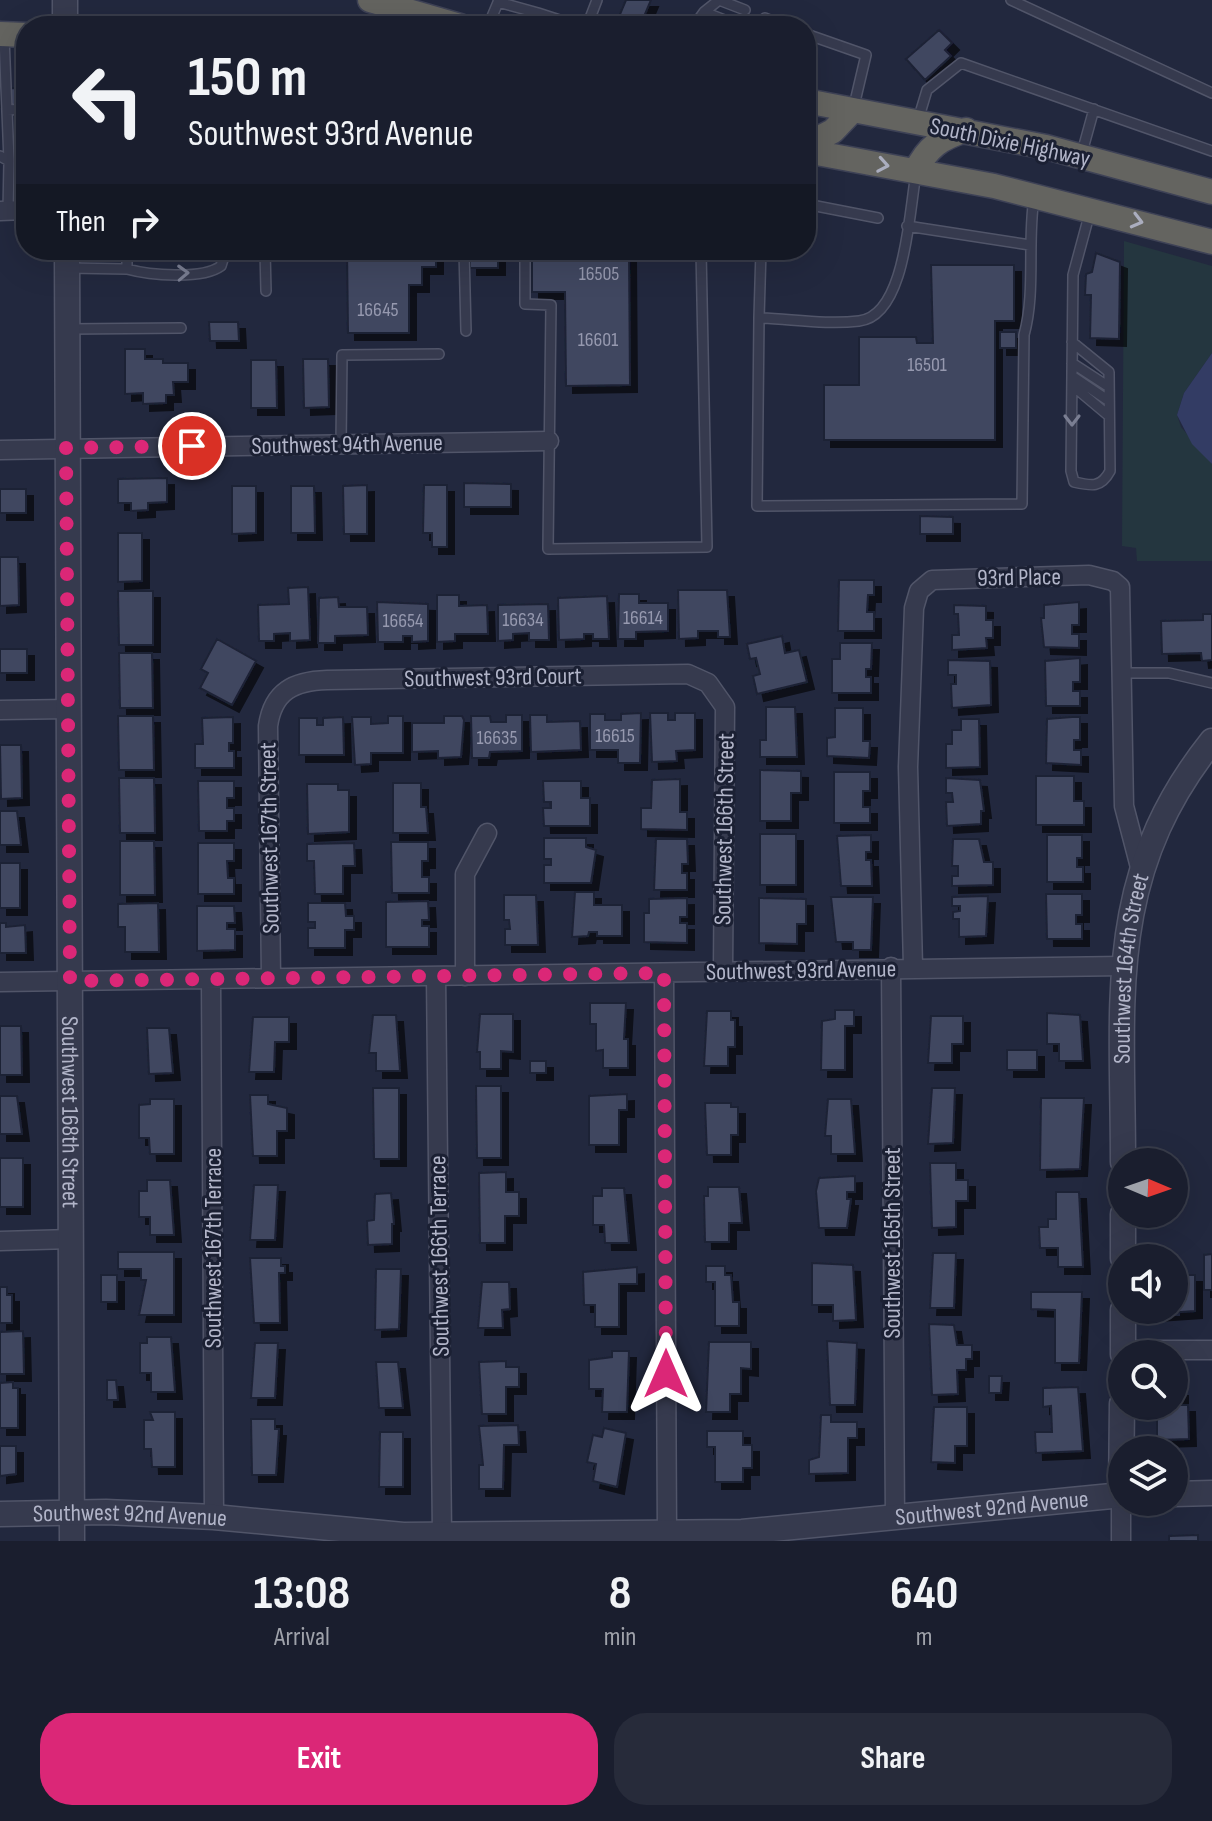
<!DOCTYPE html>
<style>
body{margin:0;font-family:"Sofia Sans Condensed",sans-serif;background:#272b3a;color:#f1f3f6;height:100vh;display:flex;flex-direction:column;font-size:30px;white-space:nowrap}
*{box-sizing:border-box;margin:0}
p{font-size:26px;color:#9fa2aa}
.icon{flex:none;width:44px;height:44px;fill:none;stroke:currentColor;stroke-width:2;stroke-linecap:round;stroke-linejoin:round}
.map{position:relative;height:1541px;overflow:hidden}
.drawer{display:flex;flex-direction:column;background:#1a1e2e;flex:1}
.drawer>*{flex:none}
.top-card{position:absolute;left:16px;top:16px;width:800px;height:244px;border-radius:32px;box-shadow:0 8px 32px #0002,0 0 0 2px #383c4a;background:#1a1e2e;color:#f1f3f6;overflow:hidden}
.needle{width:52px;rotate:92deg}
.controls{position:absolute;left:1108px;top:1148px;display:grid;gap:16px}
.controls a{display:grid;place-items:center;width:80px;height:80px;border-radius:50%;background:#1a1e2e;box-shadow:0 8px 32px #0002,0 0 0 2px #383c4a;font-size:40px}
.pin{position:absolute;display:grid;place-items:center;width:68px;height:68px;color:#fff;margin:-34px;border:4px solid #fff;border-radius:50%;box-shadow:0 2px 8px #0007}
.me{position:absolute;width:88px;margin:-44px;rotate:0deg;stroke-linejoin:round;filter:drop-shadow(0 0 6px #0008)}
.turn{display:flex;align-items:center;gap:28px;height:168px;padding:0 40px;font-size:36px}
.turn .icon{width:104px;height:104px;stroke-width:2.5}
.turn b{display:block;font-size:56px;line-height:68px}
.then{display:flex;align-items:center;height:76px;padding:0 40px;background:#0003;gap:16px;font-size:30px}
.eta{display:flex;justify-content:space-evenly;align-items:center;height:136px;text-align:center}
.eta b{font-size:48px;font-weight:700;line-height:56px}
.primary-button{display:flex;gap:16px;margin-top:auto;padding:16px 40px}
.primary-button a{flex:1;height:92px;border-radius:32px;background:#db2777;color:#fff;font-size:32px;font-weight:700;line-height:92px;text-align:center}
.primary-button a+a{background:#272b3a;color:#f1f3f6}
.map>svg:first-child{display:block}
.green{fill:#24363f}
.water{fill:#333c64}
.building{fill:#414660;stroke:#1d2235;stroke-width:2;filter:url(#shadow)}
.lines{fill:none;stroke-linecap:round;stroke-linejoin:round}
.service-casing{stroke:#515569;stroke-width:12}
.minor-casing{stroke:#515569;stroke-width:21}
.tertiary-casing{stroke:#515569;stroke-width:27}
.trunk-casing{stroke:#3e4256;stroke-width:27}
.service{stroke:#363a4e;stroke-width:9}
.minor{stroke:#363a4e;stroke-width:18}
.tertiary{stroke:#363a4e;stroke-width:24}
.trunk{stroke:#646460;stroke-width:24}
.oneway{stroke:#aaadbe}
.oneway2{stroke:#7a7e92}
.route{stroke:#db2777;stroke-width:14;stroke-dasharray:0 25.2}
.labels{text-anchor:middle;stroke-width:6;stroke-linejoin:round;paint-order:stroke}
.number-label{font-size:20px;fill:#9699af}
.street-label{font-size:24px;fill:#b2b5c9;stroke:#1b2033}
</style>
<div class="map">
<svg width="1212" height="1541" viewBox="0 0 1212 1541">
<defs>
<filter id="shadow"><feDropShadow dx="7" dy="7" stdDeviation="0" flood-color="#0009"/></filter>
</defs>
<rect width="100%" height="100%" fill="#22283e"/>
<path class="green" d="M1124,241L1212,266V353L1184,393L1177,415L1181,427L1212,464V561H1137L1136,548L1122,546Z"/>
<path class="water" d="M1212,353V464L1192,444L1177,415L1184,393Z"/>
<path class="building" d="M626,0H651L640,26H615Z
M939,30L952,43L945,50L951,56L925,80L906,59Z
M17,88L26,106L0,107V89Z
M347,250H436V267H422V285H409V333H348Z
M470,250H498V268H470Z
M532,250H629L630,385L566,386L565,292H532Z
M1096,253L1120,262L1119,339L1090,338L1091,295H1085L1086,274L1092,272Z
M931,265H1014V321H995V440H824V385H859V337H916L917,343H933Z
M209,322H238L239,341H210Z
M1000,332H1016V348H1000Z
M125,349H145V359H163V363H188V382H173L174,395H166V403L143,404V393L125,394Z
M303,359H328L329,407L304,408Z
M251,360H276L277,408H251Z
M167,478V502L148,503V510L131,511V503H118V479Z
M464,483L511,484V507H464Z
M367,485V534H344L343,486Z
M424,485H447V547H432V533H423Z
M232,486H256V533L232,534Z
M291,486H314L315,533H291Z
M0,489H26V513H0Z
M920,516L953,517V534H920Z
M118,533H142V581L118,582Z
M0,557H18L19,605L0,606Z
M839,580H874V595H868L867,612H874V631H838Z
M308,587L310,640L290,641V633L274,634V641H259L258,605L289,604L288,588Z
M678,590H727L730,637H718V631H698V638L679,639Z
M118,591H153V645H119Z
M619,594H639V603H668V631L636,632V639H618Z
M437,595H459V606L487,605L488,634H455V641L437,642Z
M607,596L609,639H593V634H584V639L559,640L558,598Z
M338,597L339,607H367L368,635L335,636V643H318L319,598Z
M377,602L428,604V641L412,642V636H403V642H378Z
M1079,602V625H1072V634H1079V648L1044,647L1041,618H1044V605Z
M548,604L549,640H529V633L513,634V640L498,641V605Z
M954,605L986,606V620H993V638H986L987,648L952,650V635H959L958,614H954Z
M1203,614H1212V660L1202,661L1201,653L1162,654L1161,621L1203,620Z
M782,636L785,653L799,650L807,682L757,694L753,676L760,674L756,658L750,659L747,644Z
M217,639L256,661L232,705L200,688L208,673L201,669Z
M840,643H872L871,669H866V677H871V693H832V659H840Z
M0,649H27V673H0Z
M119,653H152L153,708H120Z
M1080,658V682H1073V691H1080V706H1046L1045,661Z
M948,660L990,661L991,705L952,708L951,684H956V675H948Z
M766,707H795L797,757H760V740H766Z
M835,708H863V741H870L869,758L827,756V738L835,737Z
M641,713L640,763H618V750H590V714H605V720H621V714Z
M650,713H668V720H675V713H695V750L676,751L677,761L652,762Z
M506,715H522V751L490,752L489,758H472L471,716H490L491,722H506Z
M530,715H547V722L580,721L581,750L531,752Z
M118,716H153L154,770H119Z
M388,716H403V753H371V764L355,765L352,717H371V724L388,723Z
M444,716H462L464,720L461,757L438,758V751L412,752V723H444Z
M233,717V743H229V751H234V768H195V744H203L202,718Z
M343,717L344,755H299V718H317V725H323V718Z
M1072,717H1080V740H1074V750H1081V765L1046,763L1047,719Z
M961,719H979L980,767L946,768V744H952V730H961Z
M0,745H21L22,798L1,799Z
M760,770L801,771V793H791V821H760Z
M834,772H870V791H863V807H870V823H834Z
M1036,776H1074V801H1084V825H1036Z
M119,778H154L155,833H120Z
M946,778L980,780L984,811H981V824L947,826L946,802H953L952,793H946Z
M680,779V812H687V830L641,829V808H651L652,780Z
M198,781H234V798H227V808H234V821H227V831H199Z
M543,781H581V798H590V826H544L543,808H551V802H544Z
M393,783H421V807H426L428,833H393Z
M307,784H338V790H349V832L308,834Z
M0,811H17L21,845H0Z
M760,834H796V885H760Z
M871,835V852H866V860H871L872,886H841L837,836Z
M1047,835H1082V858H1077V867H1083V882H1047Z
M544,838H586V847L596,850L591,883H544V865H551V859H544Z
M656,839H687L688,864H682V873H687V890H654Z
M953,839H979L984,862H993V885L952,886V876H958V866H952Z
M120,841H154L155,895H120Z
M391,842H428V861H422V877H429V893H392Z
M198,843H234V861H227L228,878H234V894H198Z
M354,843L355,866H343V894H315L314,861H307V844Z
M0,863H20V908H0Z
M575,892H594V905H622V936H597V932H589L588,936L572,937Z
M1046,894H1082V915H1076V924H1082V939H1047Z
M504,895H536L538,945H505V929H510L509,920H504Z
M988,896L986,936L959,937V919H953V912L960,911V906H952V897Z
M831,897H873L871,950H853V942H836Z
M687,898V917H680V923H687V943L644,942V913H649V899Z
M759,898L806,899V924H797V944L759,943Z
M428,901L429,920H422V926H429V947H386V902Z
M158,903L159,952H125V927H118V904Z
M308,903H345L346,916H354V930H345V948H308V928H315V922H308Z
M197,906H234L235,923H227V929H235V950L197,951Z
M0,923H6V927L25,925L26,953H0Z
M590,1003H626L624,1039H628V1068H603V1050L596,1051V1024H590Z
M835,1010H854V1026H845V1070H821L822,1021L835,1019Z
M707,1011H731V1020H735V1047H728V1066H704Z
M1047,1013L1080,1015L1083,1061H1059V1044H1047Z
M480,1014H513V1052L501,1051V1069H480V1052H477Z
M373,1015H396L400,1071H376V1053H369Z
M931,1016H963V1044H952V1063H928Z
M253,1017H289V1042H275L274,1072H249Z
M0,1026H21L22,1075H0Z
M147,1028H169L173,1073L149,1074Z
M1007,1050H1037V1070H1007Z
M530,1061H546V1073H530Z
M476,1086H501V1158H477Z
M373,1088H399V1159H374Z
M932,1088H955L953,1143L928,1144Z
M627,1094V1110H619V1145H589V1096Z
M250,1095H268V1104L287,1108V1131H277V1156H253Z
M0,1096H17L22,1134H0Z
M1041,1098H1084L1080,1169L1040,1170Z
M150,1099H174V1154H150L149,1138H139V1105L150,1104Z
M828,1099H851L855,1154H831V1136H825Z
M705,1103H731V1107H738V1135H731V1155H707Z
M0,1158H23V1207H0Z
M930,1163H956V1180H968V1201H956V1227L932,1228Z
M506,1172V1192H519V1216H505V1243H480L479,1173Z
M855,1176V1192H847V1199H851L847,1228H819L816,1191L819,1178Z
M147,1180H170L174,1235H150V1217H139V1191H147Z
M254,1185H278L275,1240H250Z
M708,1187H739L742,1223H729V1242H705L704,1196H708Z
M602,1188H624L629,1243H605L604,1225H593V1196H602Z
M1056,1192H1079L1083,1267H1058V1248H1040L1039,1227H1048V1219H1056Z
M391,1193L394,1224H392V1244L368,1245L367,1221L374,1220L375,1194Z
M118,1252H174V1315H139L146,1280H141V1269H118Z
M933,1253H956L954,1308H930Z
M1212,1254V1290H1204V1255Z
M250,1258H281V1266H285V1273H279L280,1323H254Z
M812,1263L853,1265L856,1320L833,1321V1305H812Z
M706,1266H725V1275H731L733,1302H739V1326H715V1282H706Z
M637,1267V1284H619V1327H595V1305H584L583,1272Z
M376,1269H401L399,1329L375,1330Z
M101,1275H117V1302H101Z
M1174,1275H1195V1311L1153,1314V1310H1174Z
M482,1282H509L510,1309L502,1310L503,1328H478Z
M0,1287H7V1295H12V1323H0Z
M1031,1292H1082L1079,1363H1055V1310L1031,1309Z
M929,1324L954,1325L957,1345H972V1359H966V1370H957L958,1394L932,1395Z
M23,1331L24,1374H0V1332Z
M147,1337H171L175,1392H151V1373H140V1343H147Z
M827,1341L857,1343L855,1405H830Z
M709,1342H751V1369L741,1368V1394H730V1412H706Z
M255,1343H278L275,1398H251Z
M612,1351H629L627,1412H602L603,1389H589V1360L612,1357Z
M506,1361V1367H519V1387H506V1414H482L479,1362Z
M376,1362H398L403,1408H379Z
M989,1376H1002L1001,1393H989Z
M107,1380H116L118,1400H107Z
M13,1382V1388H18V1428H0V1383Z
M1078,1387L1083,1451L1036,1453L1035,1432H1052L1051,1406L1043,1407V1388Z
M1174,1389H1181V1405H1188L1189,1439L1157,1440V1406H1174Z
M934,1407H967V1446H955V1463L931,1462Z
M150,1412H175V1467H152L151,1449H144V1420H153Z
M821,1415H831V1422H857V1438H848V1473L809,1474V1460L819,1457Z
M251,1419H275V1429H279L276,1475H252Z
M518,1425L519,1445H504L503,1489H479V1465H483L479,1426Z
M604,1428L626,1433L617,1487L593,1481L596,1464L587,1462L593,1435L602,1437Z
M707,1431H743V1445H752V1468H743V1482H715V1447H707Z
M380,1432H403V1487H379Z
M0,1446H16V1474L0,1476Z
M1198,1535V1541H1169V1536Z"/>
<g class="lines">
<g class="service-casing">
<path id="service" d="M1011,0L1212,93
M498,2L538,13
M704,12L719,0L745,10
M765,18L785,26
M488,26L499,0
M534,26L538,13L578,26
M587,26L597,0
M694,26L704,12L740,26
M806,34L866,55L853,110
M4,37L9,161
M7,110L26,109
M918,120L927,90L961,63L1212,151
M0,156L9,161L8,211
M1081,156L1094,109
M916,174C909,211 906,316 859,321C827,325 791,319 759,318L757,506L1022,504L1024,335C1036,291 1027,243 1034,198
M806,204L878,218
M907,226L1030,245
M265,250L266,291
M464,250L466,331
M525,250V304L551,305L548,549L707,547L701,250
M69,268L127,269V250
M127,269C149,275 202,280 221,266L226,250
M759,318L761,250
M70,329L181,328
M1072,342L1109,372L1110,471C1101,488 1092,486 1074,482L1071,471L1073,275L1090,212
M1072,363L1109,387
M1072,376L1109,401
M1072,385L1109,416
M341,444L342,355L439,354
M1121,673H1169L1212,683"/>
</g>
<g class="minor-casing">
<path id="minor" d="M0,211L26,210
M0,450L549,441
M0,710L69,709
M891,967L895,1518
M913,967L908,767L914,608L919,591L932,580L1089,575L1113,581L1120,587L1124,806L1141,871
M664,973L667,1533
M436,976L442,1535
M465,976V874L487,833
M271,978L268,726C273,691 294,681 327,680L688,674L708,683L725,707L723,971
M211,979L214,1517
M0,982L1123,966
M0,1241L72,1239
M1123,1350H1212
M1121,1495V1541"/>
</g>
<g class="tertiary-casing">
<g id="tertiary">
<path d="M65,0V26"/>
<path id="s1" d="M67,250L72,1541"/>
<path id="s2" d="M1123,1162C1123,1001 1104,876 1212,741"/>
<path d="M1123,1214V1258"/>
<path d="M1123,1354V1310"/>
<path d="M1174,1494L1212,1493"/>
<path d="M1121,1495L1122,1404"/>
<path id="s3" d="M0,1514L106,1512L214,1517L403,1535L742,1532L1122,1495"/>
</g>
</g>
<g class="trunk-casing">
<path id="trunk" d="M370,0L460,26
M0,34L26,35
M806,101L1046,147L1212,192
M806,145L833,131L853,110
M806,151L994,186L1212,242
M916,171C927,147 941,138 966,130"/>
</g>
<use href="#service" class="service"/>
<use href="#minor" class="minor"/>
<use href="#tertiary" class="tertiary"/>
<use href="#trunk" class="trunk"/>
</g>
<defs><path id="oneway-chevron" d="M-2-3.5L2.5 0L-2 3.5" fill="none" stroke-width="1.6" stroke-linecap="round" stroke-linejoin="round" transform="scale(2)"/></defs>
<g class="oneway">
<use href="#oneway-chevron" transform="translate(883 165) rotate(10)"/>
<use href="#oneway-chevron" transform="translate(1137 221) rotate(15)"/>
</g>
<g class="oneway2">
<use href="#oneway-chevron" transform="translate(183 273) rotate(-2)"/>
<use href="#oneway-chevron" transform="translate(1072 420) rotate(90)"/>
</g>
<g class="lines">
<path class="route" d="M192,446L66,448L70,981L664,973L666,1374"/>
</g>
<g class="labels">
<g class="number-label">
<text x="599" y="280">16505</text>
<text x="378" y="316">16645</text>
<text x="598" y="346">16601</text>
<text x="927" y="371">16501</text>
<text x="643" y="624">16614</text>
<text x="523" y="626">16634</text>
<text x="403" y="627">16654</text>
<text x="615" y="742">16615</text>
<text x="497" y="744">16635</text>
</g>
<g class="street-label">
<text transform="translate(1010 142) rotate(12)" y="8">South Dixie Highway</text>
<text transform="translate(347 444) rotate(-1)" y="8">Southwest 94th Avenue</text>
<text transform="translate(1019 577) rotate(-1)" y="8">93rd Place</text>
<text transform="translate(493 677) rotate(-1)" y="8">Southwest 93rd Court</text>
<text transform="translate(724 829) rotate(-89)" y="8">Southwest 166th Street</text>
<text transform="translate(269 838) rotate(-91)" y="8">Southwest 167th Street</text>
<text transform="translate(801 970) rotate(-1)" y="8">Southwest 93rd Avenue</text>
<text dy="8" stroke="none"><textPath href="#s2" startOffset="194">Southwest 164th Street</textPath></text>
<text dy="8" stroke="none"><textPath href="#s1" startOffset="862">Southwest 168th Street</textPath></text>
<text transform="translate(892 1243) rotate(-90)" y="8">Southwest 165th Street</text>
<text transform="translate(213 1248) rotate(-90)" y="8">Southwest 167th Terrace</text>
<text transform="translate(439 1256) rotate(-91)" y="8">Southwest 166th Terrace</text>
<text dy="8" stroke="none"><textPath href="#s3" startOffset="994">Southwest 92nd Avenue</textPath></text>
<text dy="8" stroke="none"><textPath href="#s3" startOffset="130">Southwest 92nd Avenue</textPath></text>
</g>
</g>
</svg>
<div class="controls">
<a><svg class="needle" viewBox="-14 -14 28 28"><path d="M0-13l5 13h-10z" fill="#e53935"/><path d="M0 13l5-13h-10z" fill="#9fa2aa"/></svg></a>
<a><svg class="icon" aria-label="sound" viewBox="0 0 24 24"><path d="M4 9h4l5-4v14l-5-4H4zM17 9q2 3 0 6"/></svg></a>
<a><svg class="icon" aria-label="search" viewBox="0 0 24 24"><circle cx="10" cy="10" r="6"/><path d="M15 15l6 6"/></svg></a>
<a><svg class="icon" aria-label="layers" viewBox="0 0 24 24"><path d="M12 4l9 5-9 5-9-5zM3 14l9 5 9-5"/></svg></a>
</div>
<div class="pin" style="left:192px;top:446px;background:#d93025"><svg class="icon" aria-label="arrive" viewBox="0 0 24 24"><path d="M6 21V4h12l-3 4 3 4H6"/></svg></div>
<svg class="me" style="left:666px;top:1374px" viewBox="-20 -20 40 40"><path d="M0-17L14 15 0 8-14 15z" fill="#db2777" stroke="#fff" stroke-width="4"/></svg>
<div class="top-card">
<div class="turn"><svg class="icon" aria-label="left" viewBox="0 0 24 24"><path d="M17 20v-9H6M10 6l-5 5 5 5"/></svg><div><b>150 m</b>Southwest 93rd Avenue</div></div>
<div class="then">Then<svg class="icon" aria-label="right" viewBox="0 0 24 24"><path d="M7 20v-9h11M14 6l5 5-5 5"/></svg></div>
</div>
</div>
<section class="drawer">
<div class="eta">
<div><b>13:08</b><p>Arrival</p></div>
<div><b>8</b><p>min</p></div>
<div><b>640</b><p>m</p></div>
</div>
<div class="primary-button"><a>Exit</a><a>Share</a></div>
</section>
